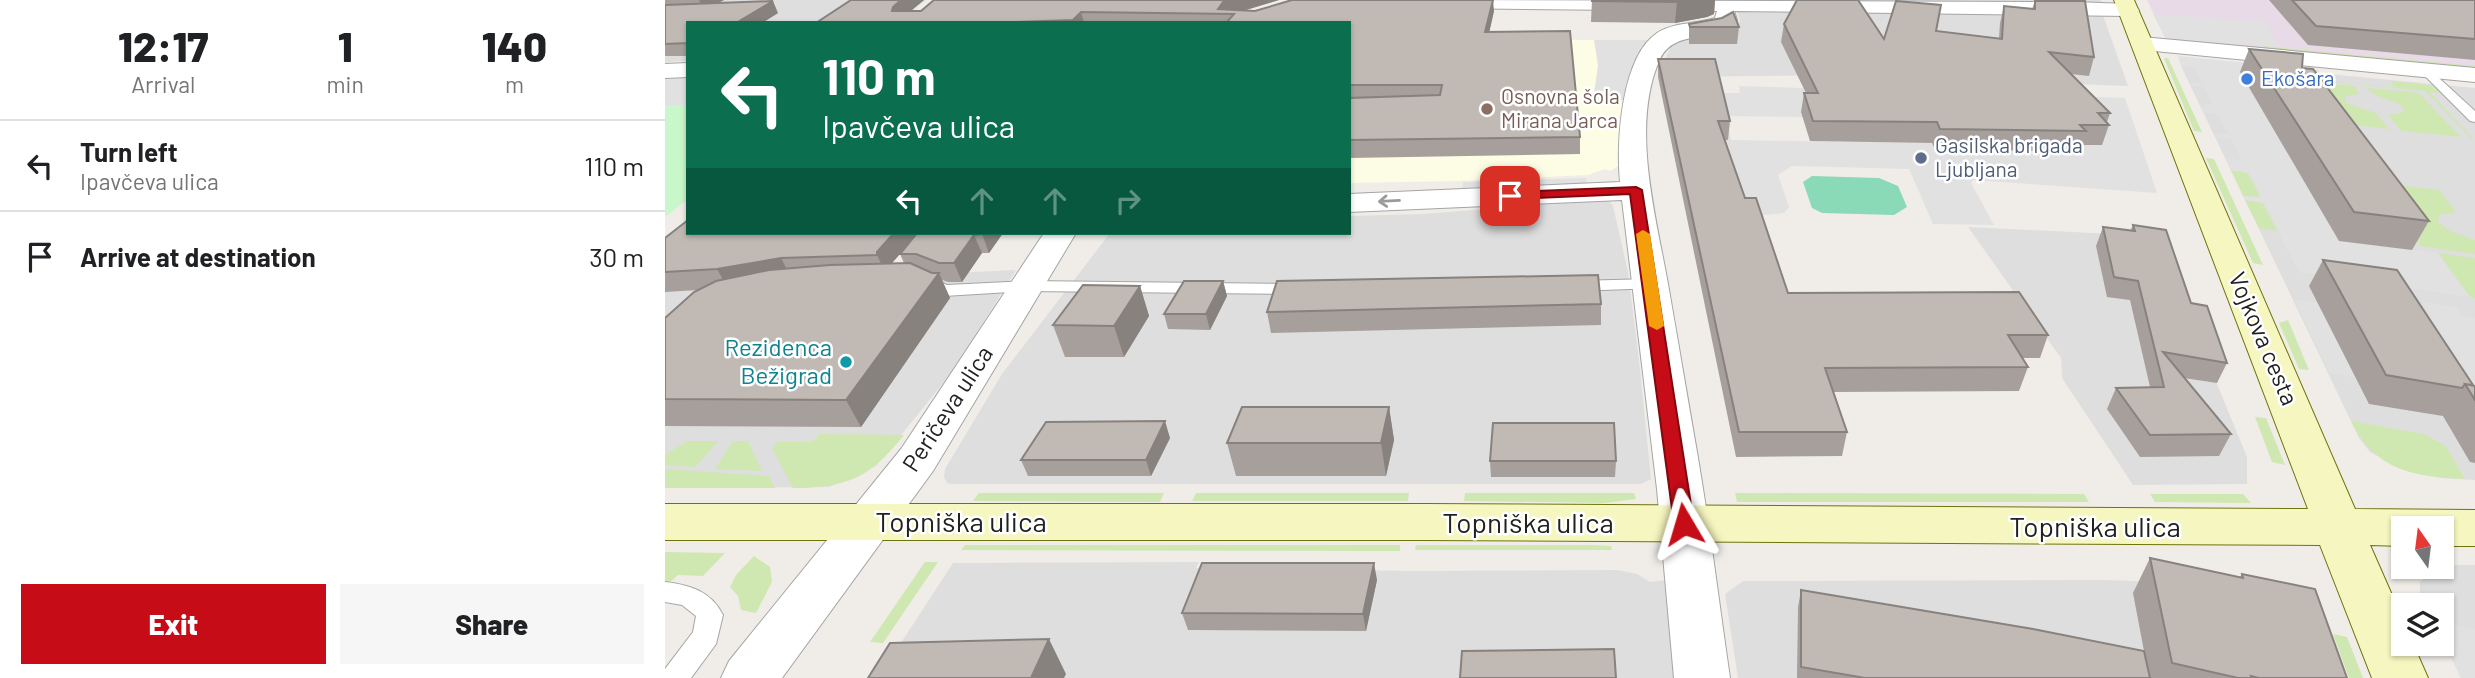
<!DOCTYPE html>
<meta charset="utf-8">
<style>
body{margin:0;font-family:Barlow,sans-serif;background:#f6f6f6;color:#202124;height:100vh;display:flex;flex-direction:column;font-size:26px;white-space:nowrap}
*{box-sizing:border-box;margin:0}
p{font-size:23px;color:#757577}
.icon{flex:none;width:38px;height:38px;fill:none;stroke:currentColor;stroke-width:2;stroke-linecap:round;stroke-linejoin:round}
.map{position:relative;flex:1;overflow:hidden}
.drawer{display:flex;flex-direction:column;background:#fff;width:665px}
.drawer>*{flex:none}
.banner{position:absolute;left:21px;top:21px;width:665px;height:214px;border-radius:0px;box-shadow:0 2px 5px #0004;background:#0b6e4f;color:#fff;overflow:hidden}
.needle{width:46px;rotate:346deg}
.buttons{position:absolute;left:1726px;top:516px;display:grid;gap:14px}
.buttons a{display:grid;place-items:center;width:63px;height:63px;border-radius:0px;background:#fff;box-shadow:0 2px 5px #0004;font-size:35px}
.pin{position:absolute;display:grid;place-items:center;width:60px;height:60px;color:#fff;margin:-30px;border-radius:14px;box-shadow:0 4px 10px #0006}
.me{position:absolute;width:77px;margin:-38px;rotate:353deg;stroke-linejoin:round;filter:drop-shadow(0 0 5px #0008)}
.turn{display:flex;align-items:center;gap:24px;height:147px;padding:0 21px;font-size:32px}
.turn .icon{width:91px;height:91px;stroke-width:2.5}
.turn b{display:block;font-size:49px;line-height:60px}
.lanes{display:flex;align-items:center;height:66px;padding:0 21px;background:#0003;justify-content:center;gap:35px;direction:ltr}
.lanes .off{opacity:.35}
.eta{display:flex;justify-content:space-evenly;align-items:center;height:119px;text-align:center}
.eta b{font-size:42px;font-weight:800;line-height:49px}
.action{display:flex;gap:14px;margin-top:auto;padding:14px 21px}
.action a{flex:1;height:80px;border-radius:0px;background:#c50c17;color:#fff;font-size:28px;font-weight:800;line-height:80px;text-align:center}
.action a+a{background:#f6f6f6;color:#202124}
ul{padding:0;list-style:none}
li{display:flex;align-items:center;gap:21px;height:91px;padding:0 21px;border-top:2px solid #e0e0e0}
li div{flex:1}
li b{display:block;font-size:26px}
li em{font-style:normal}
main{display:flex;flex:1;min-height:0}
.map>svg:first-child{display:block}
.residential{fill:#dfdede}
.industrial{fill:#e9dae7}
.education{fill:#fdfce4}
.grass{fill:#cfe7b1}
.park{fill:#c8f7c9}
.pitch{fill:#8bdab7}
.parking{fill:#e1e1e1;fill-rule:evenodd}
.lines{fill:none;stroke-linecap:round;stroke-linejoin:round}
.lane-casing{stroke:#a5a5a5;stroke-width:2}
.street-casing{stroke:#a5a5a5;stroke-width:2}
.secondary-casing{stroke:#6e730c;stroke-width:2}
.lane{fill:#fff;fill-rule:evenodd}
.street{fill:#fff;fill-rule:evenodd}
.secondary{fill:#f6f6c0;fill-rule:evenodd}
.wall{fill:#a69f9b;fill-rule:evenodd}
.shaded-wall{fill:#87827e}
.building{fill:#c1b9b4;stroke:#87827e;stroke-width:2}
.oneway{stroke:#9b9b9b}
.route{fill:#c50c17;stroke:#80080f;stroke-width:2}
.slow{fill:#f59e0b}
.shop-dot{fill:#3f7fe0;stroke:#fff;stroke-width:2.5}
.education-dot{fill:#8d6e63;stroke:#fff;stroke-width:2.5}
.service-dot{fill:#5c6f8a;stroke:#fff;stroke-width:2.5}
.culture-dot{fill:#0f9aa8;stroke:#fff;stroke-width:2.5}
.labels{text-anchor:middle;stroke-width:5;stroke-linejoin:round;paint-order:stroke}
.far-shop-label{font-size:21px;fill:#366cbe;stroke:#fff;text-anchor:start}
.far-education-label{font-size:21px;fill:#785e54;stroke:#fff;text-anchor:start}
.far-service-label{font-size:21px;fill:#4e5e75;stroke:#fff;text-anchor:start}
.street-label{font-size:24px;fill:#212121;stroke:#fff}
.culture-label{font-size:24px;fill:#0d838f;stroke:#fff;text-anchor:end}
.near-street-label{font-size:28px;fill:#212121;stroke:#fff}
</style>
<main>
<section class="drawer">
<div class="eta">
<div><b>12:17</b><p>Arrival</p></div>
<div><b>1</b><p>min</p></div>
<div><b>140</b><p>m</p></div>
</div>
<ul>
<li><svg class="icon" aria-label="left" viewBox="0 0 24 24"><path d="M17 20v-9H6M10 6l-5 5 5 5"/></svg><div><b>Turn left</b><p>Ipavčeva ulica</p></div><em>110 m</em></li>
<li><svg class="icon" aria-label="arrive" viewBox="0 0 24 24"><path d="M6 21V4h12l-3 4 3 4H6"/></svg><div><b>Arrive at destination</b></div><em>30 m</em></li>
</ul>
<div class="action"><a>Exit</a><a>Share</a></div>
</section>
<div class="map">
<svg width="1810" height="678" viewBox="0 0 1810 678">
<rect width="100%" height="100%" fill="#f0ede8"/>
<path class="residential" d="M13,0H261L231,23H23V61L0,62V6Z
M1011,0H1436L1437,5L1012,3Z
M1072,11L1438,15L1463,86L1190,75L993,77L1006,45L1017,38L1073,25L1075,20Z
M1516,66L1621,70L1810,88V480L1775,478L1736,468L1705,452L1694,438Z
M943,199L948,206L963,272L974,360L986,479L976,484H286L282,483L279,477L280,469L337,374L445,233H684V216L758,214Z
M1303,227L1491,236L1533,326L1552,384L1582,457V484L1468,485L1397,378L1396,358Z
M0,249L132,280L351,270L288,371L211,466L164,487L0,488Z
M534,562L531,568L747,571L952,570L972,574L985,582L1001,580L1018,678H213L288,563Z
M1778,565H1810V678H1796L1776,636V606L1761,605L1755,594V582Z
M1436,580L1611,585L1645,678H1073L1060,594L1078,581Z"/>
<path class="industrial" d="M1482,0H1810V72L1501,40Z"/>
<path class="education" d="M698,38L929,40H988L976,61L969,62L967,68L972,69L962,100L956,103L961,104L955,165L945,171L940,169L923,175L794,181L684,183V50Z"/>
<path class="grass" d="M1598,46L1810,66V68L1599,49Z
M1499,58H1503L1537,132L1529,131Z
M1626,77L1729,87L1725,81L1773,86L1780,93L1764,92L1809,139L1806,138L1760,91Z
M1637,81L1689,86L1695,94L1680,96L1681,103L1711,113L1724,129L1667,123Z
M1701,88L1754,93L1796,137L1736,131L1723,115L1739,112L1738,107C1726,98 1711,99 1701,88Z
M1541,158L1549,159L1598,265L1588,263Z
M1566,170L1583,173L1596,198L1578,196Z
M1709,182L1774,190L1791,212L1774,215L1773,222L1785,231L1810,240V254L1755,246Z
M1580,200L1598,203L1613,231L1594,228Z
M1773,253L1810,258V298L1805,297Z
M1623,320L1644,370L1634,369L1614,323Z
M1590,417L1601,418L1620,465L1607,462Z
M1686,421L1759,434L1781,446L1800,479C1749,477 1709,470 1686,421Z
M155,434L239,435C205,478 182,488 128,488L107,448L112,442H147Z
M22,441H54L30,467L0,465V455Z
M68,441H83L97,471L50,469Z
M0,469L104,476L110,488H0Z
M314,493H499L495,502L308,501Z
M531,493H744L743,501H527Z
M800,493H969L971,499L940,503L799,501Z
M1070,493L1419,494L1424,502H1072Z
M1485,494H1578L1586,503L1490,502Z
M300,545H735V551L296,550Z
M751,545H925L946,546L947,550H750Z
M0,552L60,553L38,576L13,575L5,582H0Z
M89,556L105,567L107,582L91,613L76,610L73,596L65,587L71,575Z
M260,562H273L218,643L205,642Z
M1668,634L1682,637L1698,678H1684Z"/>
<path class="park" d="M0,105H23V199L0,217Z"/>
<path class="pitch" d="M1147,176L1214,178L1233,186L1242,207L1229,215L1157,213L1147,208L1138,182Z"/>
<path class="parking" d="M1488,14L1601,22L1614,47L1538,41L1583,46L1585,51L1534,46L1532,40L1500,37Z
M929,40H988L976,61L969,62L967,68L972,69L962,100L928,101L933,65Z
M1513,56L1653,70L1656,74L1622,70L1575,73L1674,240L1773,253L1805,297L1634,272L1598,203L1580,200L1578,196L1596,197L1583,173L1566,170L1561,159L1577,160L1566,139L1550,137L1549,134H1564L1553,114L1538,112L1534,104L1548,105L1539,87L1525,85L1524,83H1537L1529,67L1516,66Z
M0,76H23V105H0Z
M1074,86L1460,98L1492,193L1308,180L1306,183L1329,225L1268,224L1244,169L1127,166L1113,175L1124,207L1119,213L1077,217L1035,93H1075ZM1136,113L1413,151L1271,149L1267,143L1066,140L1060,116L1137,117Z
M921,178L922,185L797,191L798,182Z
M1629,299L1767,319L1757,302L1791,307L1797,316L1810,318V422L1691,378L1664,373Z
M1776,622L1810,629V678H1796L1776,636Z"/>
<g class="lines">
<g class="lane-casing">
<path id="lane" d="M1762,67L1810,111V122L1805,121L1758,74L1756,71Z
M258,275L282,285L362,281L635,284L644,289L635,294L362,291L279,296L252,284L249,280Z
M986,279L995,284L992,288L910,291L901,286L910,281Z
M0,582C25,585 46,591 58,615L51,644L26,678H0V669L28,632L31,616L17,605L0,602Z"/>
</g>
<g class="street-casing">
<path id="street" d="M767,0L1409,2L1463,4L1470,6L1474,10L1470,14L1463,16L1069,11L1072,20C1054,46 1011,26 995,59C965,125 991,216 1003,284C1013,340 1022,396 1032,452C1045,527 1054,603 1065,678H1009L992,489L957,200L684,212V194L955,182C951,143 956,57 992,33C1009,22 1032,24 1050,18L1052,11L776,8L769,6Z
M1477,37L1810,68V82L1469,49L1466,44L1469,39Z
M23,63V77L0,78V64Z
M379,233H411L268,471L117,678H56L64,661L236,449Z"/>
</g>
<g class="secondary-casing">
<path id="secondary" d="M1449,0H1469L1690,509L1810,510V546H1776V528H1738V546L1705,545L1738,620V644H1748L1763,678H1707L1655,545L758,540H0V504H758L1643,509Z"/>
</g>
<use href="#lane" class="lane"/>
<use href="#street" class="street"/>
<use href="#secondary" class="secondary"/>
</g>
<path class="wall" d="M0,0H59L53,3L113,13L97,23H23V56H0Z
M186,0H259L246,11H256L269,0H614L578,11H829L824,32L915,137V154L684,158V23H151Z
M927,0H1050L1049,14L1042,17L1010,23L926,22Z
M1604,0H1810V60L1643,45Z
M1370,1L1429,57L1424,76L1406,74L1445,113L1442,122L1444,125L1437,145H1416L1414,152L1270,149L1267,143L1145,141L1136,112L1139,93H1141L1116,42L1119,24L1219,39L1271,31L1334,38L1335,23L1339,6L1367,9Z
M1024,24L1074,27L1072,44H1024Z
M1584,49L1637,68L1764,221L1747,250L1674,241L1575,72Z
M993,59L1065,121L1063,140H1060L1080,198L1123,293L1383,335L1375,358H1357L1363,367L1354,391L1169,392L1182,432L1177,456L1071,457L993,77Z
M1468,225L1526,303L1562,363L1552,383L1519,378L1566,434L1554,456L1475,457L1442,409L1451,388L1485,387L1465,300L1442,297L1431,246L1438,227L1465,231Z
M338,233L324,253H317L297,282H283L277,280L285,298L196,427L0,426V318L33,290L0,292V238ZM241,247L235,254L239,263H227Z
M1658,260L1808,385L1810,386V463L1805,462L1778,416L1704,404L1644,286Z
M558,281L562,296L545,330L503,329L499,314Z
M475,286L484,316L459,357H400L388,325Z
M936,304V325L606,333L602,312Z
M724,407L729,440L721,476H571L562,443Z
M505,438L486,476H363L356,460Z
M825,461H951L950,477H826Z
M1485,558L1575,577L1577,574L1682,678H1132L1133,607L1136,590L1479,651L1468,593Z
M712,580L701,631L523,630L517,613Z"/>
<path class="shaded-wall" d="M34,0H59L39,10Z
M236,0H259L233,21L227,11L228,7Z
M564,0H614L567,14L553,9L558,2Z
M828,0L829,11L821,47L820,32Z
M1022,0H1050L1049,14L1042,17L1010,23L1012,2Z
M108,1L113,13L97,23H71Z
M416,12L419,23H408V20Z
M229,233H253L221,270V274L212,255V252Z
M318,233H338L324,253L317,234Z
M309,235L317,253L297,282L289,263Z
M116,258L126,277L63,288L52,269Z
M274,273L285,298L196,427L181,400Z
M558,281L562,296L545,330L541,314Z
M475,286L484,316L459,357L449,326Z
M724,407L729,440L721,476L716,443Z
M500,421L505,438L486,476L481,460Z
M709,563L712,580L701,631L698,614Z
M384,639L401,674L399,678H366Z"/>
<path class="building" d="M186,0H236L228,7L227,11H256L269,0H564L558,2L553,9L590,11L627,0H828L820,32L905,31L915,137L684,140V98L775,95L777,85H684V23H561L569,14L416,12L408,20L327,23H151Z
M927,0H1022L1012,2L927,1Z
M1132,0H1193L1219,39L1231,1L1276,5L1271,31L1337,39L1339,6L1370,9V1H1420L1429,57L1384,52L1445,113H1433L1444,125H1415L1421,131L1275,129L1272,122L1148,121L1139,93H1153L1119,24Z
M1627,0H1810V39L1651,26Z
M108,1L71,23H23V43L0,44V5Z
M1068,12L1074,27H1025L1024,24L1057,18Z
M1584,49L1638,54L1637,68L1648,69L1764,221L1689,212Z
M993,59H1050L1065,121H1053L1080,198H1091L1123,293L1354,292L1383,335H1343L1363,367L1160,368L1182,432H1074Z
M23,220V233H229L212,252V255L116,258L52,269L0,272V238Z
M1468,225L1501,230L1526,303L1542,306L1562,363L1498,352L1566,434L1485,435L1451,388L1499,387L1473,281L1449,277L1438,227L1470,231Z
M252,233H318L317,234L309,235L289,263H274L251,254H235Z
M1658,260L1732,270L1808,385L1800,384L1797,388L1721,375Z
M245,263L267,273H274L181,400L0,399V318L29,292L51,281L104,270L165,265Z
M933,275L936,304L602,312L612,281Z
M519,281H558L541,314H499Z
M418,285L475,286L449,326L388,325Z
M1800,384L1810,386V400Z
M577,407H724L716,443H562Z
M500,421L481,460H356L381,422Z
M828,423H949L951,461H825Z
M1485,558L1578,578L1577,574L1650,589L1682,678H1594L1586,676L1587,678H1573L1507,663Z
M537,563H709L698,614L517,613Z
M1136,590L1368,629L1479,651L1485,678H1200L1136,667Z
M384,639L366,678H203L225,643Z
M949,649L951,678H795L797,651Z"/>
<defs><path id="oneway-shaft" d="M-6 0H5M1.5-3L5.5 0L1.5 3" fill="none" stroke-width="1.6" stroke-linecap="round" stroke-linejoin="round" transform="scale(1.75)"/></defs>
<use class="oneway" href="#oneway-shaft" transform="translate(724 201) rotate(177)"/>
<path class="route" d="M971,187L977,190L1029,524L1026,529L1019,531L1012,529L1009,524L965,194L845,199L838,196L845,192Z"/>
<path class="slow" d="M978,230L985,234L999,326L992,330L984,326L971,234Z"/>
<circle class="shop-dot" cx="1582" cy="79" r="7"/>
<circle class="education-dot" cx="822" cy="109" r="7"/>
<circle class="service-dot" cx="1256" cy="158" r="7"/>
<circle class="culture-dot" cx="181" cy="362" r="7"/>
<g class="labels">
<g class="far-shop-label">
<text x="1596" y="86">Ekošara</text>
</g>
<g class="far-education-label">
<text x="836" y="104">Osnovna šola<tspan x="836" dy="24">Mirana Jarca</tspan></text>
</g>
<g class="far-service-label">
<text x="1270" y="153">Gasilska brigada<tspan x="1270" dy="24">Ljubljana</tspan></text>
</g>
<g class="street-label">
<text transform="translate(1598 339) rotate(67)" y="8">Vojkova cesta</text>
<text transform="translate(283 409) rotate(-57)" y="8">Peričeva ulica</text>
</g>
<g class="culture-label">
<text x="167" y="356">Rezidenca<tspan x="167" dy="28">Bežigrad</tspan></text>
</g>
<g class="near-street-label">
<text x="296" y="532">Topniška ulica</text>
<text x="863" y="533">Topniška ulica</text>
<text x="1430" y="537">Topniška ulica</text>
</g>
</g>
</svg>
<div class="buttons">
<a><svg class="needle" viewBox="-14 -14 28 28"><path d="M0-13l5 13h-10z" fill="#e53935"/><path d="M0 13l5-13h-10z" fill="#757577"/></svg></a>
<a><svg class="icon" aria-label="layers" viewBox="0 0 24 24"><path d="M12 4l9 5-9 5-9-5zM3 14l9 5 9-5"/></svg></a>
</div>
<div class="pin" style="left:845px;top:196px;background:#d93025"><svg class="icon" aria-label="arrive" viewBox="0 0 24 24"><path d="M6 21V4h12l-3 4 3 4H6"/></svg></div>
<svg class="me" style="left:1019px;top:524px" viewBox="-20 -20 40 40"><path d="M0-17L14 15 0 8-14 15z" fill="#c50c17" stroke="#fff" stroke-width="4"/></svg>
<div class="banner">
<div class="turn"><svg class="icon" aria-label="left" viewBox="0 0 24 24"><path d="M17 20v-9H6M10 6l-5 5 5 5"/></svg><div><b>110 m</b>Ipavčeva ulica</div></div>
<div class="lanes"><svg class="icon" aria-label="left" viewBox="0 0 24 24"><path d="M17 20v-9H6M10 6l-5 5 5 5"/></svg><svg class="icon off" aria-label="ahead" viewBox="0 0 24 24"><path d="M12 20V5M6 11l6-6 6 6"/></svg><svg class="icon off" aria-label="ahead" viewBox="0 0 24 24"><path d="M12 20V5M6 11l6-6 6 6"/></svg><svg class="icon off" aria-label="right" viewBox="0 0 24 24"><path d="M7 20v-9h11M14 6l5 5-5 5"/></svg></div>
</div>
</div>
</main>
